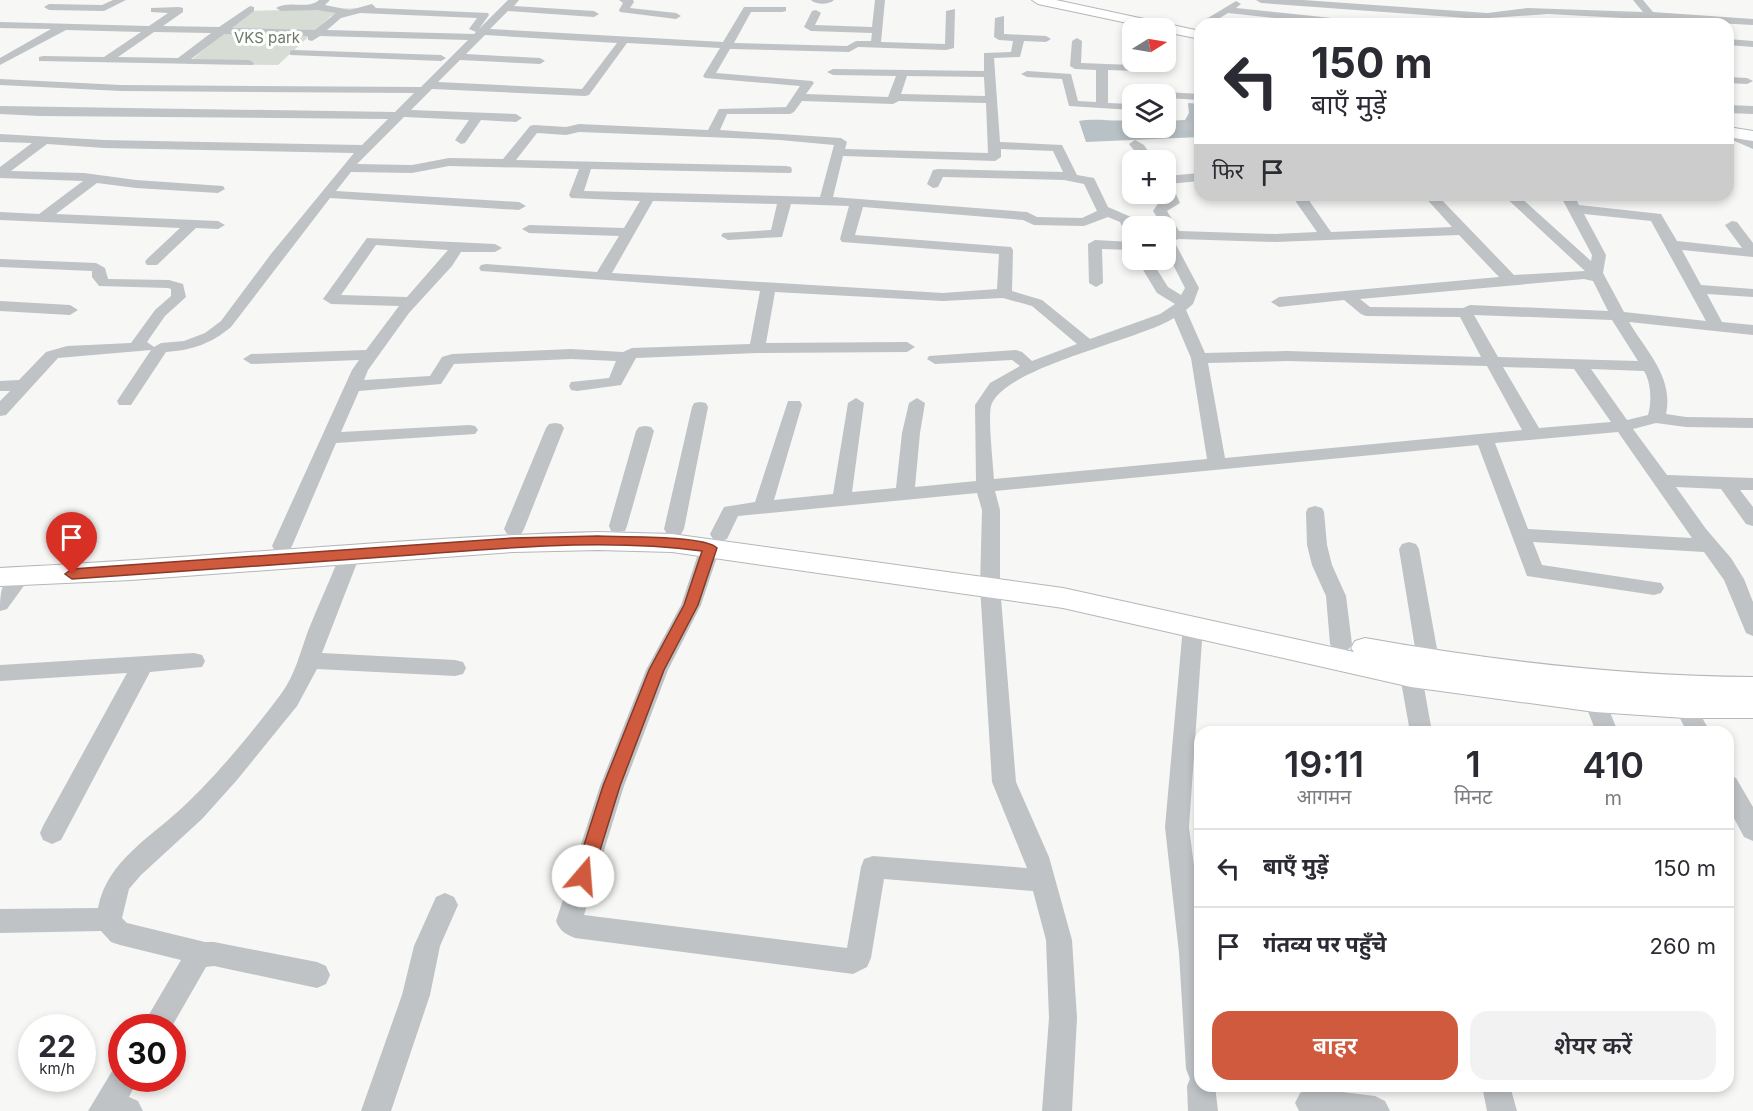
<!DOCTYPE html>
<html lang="hi">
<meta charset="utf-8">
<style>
body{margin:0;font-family:Inter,"Noto Sans Devanagari",sans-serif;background:#f2f2f3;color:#2b2b33;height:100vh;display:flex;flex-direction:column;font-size:22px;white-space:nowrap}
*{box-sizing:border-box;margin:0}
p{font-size:20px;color:#7c7c81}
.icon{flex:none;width:33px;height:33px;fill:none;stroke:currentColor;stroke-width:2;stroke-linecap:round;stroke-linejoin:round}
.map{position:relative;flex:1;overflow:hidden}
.drawer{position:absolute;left:1194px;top:726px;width:540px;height:366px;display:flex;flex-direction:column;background:#fff;border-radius:18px;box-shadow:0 3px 9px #0003}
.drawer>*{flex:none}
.top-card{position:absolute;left:1194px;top:18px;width:540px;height:183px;border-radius:18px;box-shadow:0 3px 9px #0003;background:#fff;color:#2b2b33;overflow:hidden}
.needle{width:39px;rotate:79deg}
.tools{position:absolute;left:1122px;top:18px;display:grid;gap:12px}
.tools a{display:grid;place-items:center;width:54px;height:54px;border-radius:12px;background:#fff;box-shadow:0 3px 9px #0003;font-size:30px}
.speed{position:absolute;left:18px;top:1014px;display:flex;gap:12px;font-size:30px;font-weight:700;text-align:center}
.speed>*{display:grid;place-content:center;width:78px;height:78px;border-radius:50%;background:#fff;box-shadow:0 3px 9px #0003;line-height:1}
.speed small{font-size:15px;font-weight:400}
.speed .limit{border:9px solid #d22;background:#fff;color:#111}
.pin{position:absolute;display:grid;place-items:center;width:51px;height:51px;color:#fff;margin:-62px -26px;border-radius:50% 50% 50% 0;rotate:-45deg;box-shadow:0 0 6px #0007}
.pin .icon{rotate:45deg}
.me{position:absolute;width:66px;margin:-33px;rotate:18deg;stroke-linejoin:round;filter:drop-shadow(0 0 4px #0008)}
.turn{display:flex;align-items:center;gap:21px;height:126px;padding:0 18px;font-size:27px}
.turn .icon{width:78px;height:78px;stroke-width:2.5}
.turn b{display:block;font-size:42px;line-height:51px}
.then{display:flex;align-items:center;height:57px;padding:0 18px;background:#0003;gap:12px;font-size:22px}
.eta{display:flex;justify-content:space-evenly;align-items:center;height:102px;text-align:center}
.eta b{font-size:36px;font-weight:600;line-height:42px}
.button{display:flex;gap:12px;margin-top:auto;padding:12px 18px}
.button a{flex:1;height:69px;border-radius:18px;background:#cf5a3d;color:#fff;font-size:24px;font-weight:600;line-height:69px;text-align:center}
.button a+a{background:#f2f2f3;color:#2b2b33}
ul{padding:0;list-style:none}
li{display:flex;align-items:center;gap:18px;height:78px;padding:0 18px;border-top:2px solid #e1e1e2}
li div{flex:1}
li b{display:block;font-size:22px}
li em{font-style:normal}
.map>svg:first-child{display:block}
.green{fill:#d7dcd5}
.water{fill:#b8c2c6}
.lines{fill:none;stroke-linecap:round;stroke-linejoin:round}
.major-casing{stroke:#b3b7ba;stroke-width:2}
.minor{fill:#bfc3c6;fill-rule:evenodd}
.major{fill:#fff;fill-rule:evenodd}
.route{fill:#cf5a3d;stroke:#873a28;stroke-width:1.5}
.labels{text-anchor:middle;stroke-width:6;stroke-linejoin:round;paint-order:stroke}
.far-park-label{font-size:15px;fill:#6c7a68;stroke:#fff}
</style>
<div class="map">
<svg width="1753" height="1111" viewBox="0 0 1753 1111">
<rect width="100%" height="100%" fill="#f7f7f5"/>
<path class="green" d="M366,8L331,16L278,65L187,64L248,11Z"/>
<path class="water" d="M1188,103L1200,104V137L1086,142L1079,121C1097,118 1114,122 1132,120V128H1166V121L1185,120L1189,113Z"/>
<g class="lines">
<g class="major-casing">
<path id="major" d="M1032,0H1056L1200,31V39L1166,32V28H1151L1038,4Z
M1728,127L1753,131V141L1728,137Z
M598,532L672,534L1063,588L1354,652L1351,648L1355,641L1365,638C1494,661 1622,676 1753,677V718H1685L1595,712L1411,687L1063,608L672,552L598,550L513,552L131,580L0,586V568C199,559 398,537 598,532Z"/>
</g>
<path class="minor" d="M113,0H126L104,11L49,10L44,7L49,4L102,5Z
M319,0H330L325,5L350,10L372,4L376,8L488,13L489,15L479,29L508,0H519L514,6L594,11L599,14L594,17L508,11L490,29L723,42L744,7H786V11L782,12H751L734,43L847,46L856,41H871L872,33L811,31L804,27L812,11L816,10L821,13L815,25L872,27L875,0H885L881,42L945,44L946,11L955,9L954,48L946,50L858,47L849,52L730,49L716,73L812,81L814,83L806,94L888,97L896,76L833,75L827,72L833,69L984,71V53L1011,52L1013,41L999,40L994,37L995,18L1004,16V34L1046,36L1051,39L1046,42L1024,41L1020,57L994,58L1000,142L1062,145L1077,175L1094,178L1108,207L1131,217L1136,226H1132V238L1127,237L1120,222L1108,217L1084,226L1034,225L1023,220L863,207L855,235L1011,247L1013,250L1012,291L1042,300L1090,339L1160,314L1175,304L1157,293L1137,260H1151L1168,287L1181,295L1185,288L1166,251V226H1163L1153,211L1159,202L1165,201L1162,194H1166V176L1200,173V181L1168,184L1173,187L1180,203L1167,211L1179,231L1275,234L1317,232L1296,202L1298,195H1312L1310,202L1331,232L1452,227L1423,195H1437L1514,275L1585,271L1503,195H1518L1591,261L1592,255L1560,195H1574L1579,205L1661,214L1677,241L1742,248L1725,225L1732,221L1737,222L1753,243V257L1682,250L1701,285L1753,289V297L1707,294L1722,322L1753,325V335L1629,322C1646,351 1674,377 1666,414L1686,417L1753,418V428L1686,427L1656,423L1633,429L1667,475L1753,478V490H1740L1753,507V526L1746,524L1721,489L1676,487L1706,529L1731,558L1744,579L1753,602V636L1746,633L1724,580L1704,552L1533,542L1542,565L1661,583L1664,588L1661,593L1654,595L1527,576L1478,445L995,491L1000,510V586L1016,782L1049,857L1072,940L1077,1018L1072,1111H1042L1049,1018L1046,940L1033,891L884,879L871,958L867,967L853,974L575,938C565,934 560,931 556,921L600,786L646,670L681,605L700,548L703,543L710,541L717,543L720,548L701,605L668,670L624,786L584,915L847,948L861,867L864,859L873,856L1027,868L992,782L980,586L982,510L977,493L738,516L727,539L720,541L713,539L710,534L724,507L755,502L788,401H800L802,405L774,500L833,494L848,403L856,398L864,403L852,492L896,488L902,433L909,403L917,398L925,403L920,433L915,487L976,481L975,405L990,383L1020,366L1012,360L935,364L927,359L929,356L1016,350L1022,352L1032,361L1077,344L1032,306L1003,298L943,301L775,292L766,343L907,342L915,347L907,352L757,353L636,358L621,385L577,391L571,390L569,386L571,382L609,378L616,361L571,359L454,364L441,384L359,391L341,432L469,425L475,426L478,430L475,434L336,443L292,546L289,551L282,553L275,551L272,546L352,370L359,360L251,364L243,359L251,354L366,350L399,306L331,304L323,299L367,238L495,244L502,248L495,252H461L452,266L409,313L368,370L364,380L430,376L442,357L452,354L571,349L623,352L632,348L750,344L760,291L481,271L479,268L481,265L486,264L597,272L619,236L529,233L522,229L529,225L624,228L640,201L571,198L569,195L579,169L449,166L412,173L351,172L336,191L519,202L526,206L519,210L330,198L231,327C211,344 192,350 166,352L131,405H119L117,401L151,350L58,358L6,415L0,416V401L10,391H0V381L19,380L46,352L67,346L131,343L155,310L171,296V289L168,288L99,286L92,277V271L0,267V259L96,263L105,268L108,279L169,280L183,284L186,297L165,316L147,342L154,347L161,343L184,341L205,333L221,321L271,254L354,153L104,148L47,144L11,171L84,173L136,180L223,186L225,189L218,193L136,188L97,183L56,214L218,221L225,225L218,229L196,228L157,265H147L145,262L147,259L180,228L0,220V212L39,214L83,181L0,178V167L32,143L0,142V134L104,140L362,145L388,119L40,116L0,114V106L395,112L414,93L121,91L0,85V79L121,85L421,87L468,40L320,36L312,41L308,40V36L224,34L191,59L249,60L254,63L253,65L39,61V57L43,56L104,57L141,32L66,30L0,65V58L51,29L0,28V22L149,26L168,13L151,12V8L179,7L183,8V12L163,26L219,27L250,6L254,7V11L232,28L315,30L336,13L317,10L281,11L276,8C288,0 308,10 319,0ZM360,13L477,18L469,29L476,32L474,34L327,30L341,18ZM154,32L211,33L178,58L118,57ZM485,35L617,43L582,89L438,82L460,60L540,64L545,61L540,58L466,54ZM627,43L720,48L703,76L705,78L800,86L786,107L719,109L708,130L579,124L566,127L534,125L530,126L503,159L449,158L412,165L357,164L404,117L469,120L455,140L461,144L465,143L481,120L516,122L522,118L516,114L411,110L432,89L585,96L589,95ZM907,76L984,77L985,96L901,94ZM802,101L893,104L899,101L986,103L988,153L845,149L847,142L841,138L720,130L727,114H790L794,112ZM579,132L780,140L834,145L820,197L584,191L591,169L791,173L792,170L791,167L786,166L516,160L537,133L566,135ZM1001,149L1053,151L1063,172L938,169L933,170L927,184L933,188L938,187L943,177L1064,180L1084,184L1097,211L1082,218L1037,217L1027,212L833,197L843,156L995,161L1001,157ZM653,201L777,204L771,230L723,233L721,236L728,240L782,237L791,204L849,206L840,239L842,242L999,254L997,289L943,293L612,273ZM1584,214L1651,221L1706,321L1624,312L1603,273L1606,255ZM1459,235L1499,277L1279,297L1271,302L1279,307L1344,300L1361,314L1366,316L1460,317L1481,357L1287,351L1205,353L1186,310L1193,304L1199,288L1174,241L1178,239L1275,242ZM376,245L448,250L407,297L341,295ZM1584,279L1593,281L1608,311L1470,305L1463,308L1370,307L1360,299ZM1474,315L1612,320L1638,361L1498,357ZM1174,318L1191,358L1207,459L994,479C993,463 988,419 991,406C1001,368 1140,340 1174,318ZM1287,361L1487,366L1522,430L1225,458L1208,363ZM1503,367L1574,369L1611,422L1539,428ZM1591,369L1644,371C1651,382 1652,402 1648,415L1627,420ZM1618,432L1692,538L1528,529L1495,443Z
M619,0H633L634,2L630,8L676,13L681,16L676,19L620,12L619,10L623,3Z
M811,0H834C829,5 816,5 811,0Z
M1256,0H1303L1487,13L1527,8L1643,12L1633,0H1643L1653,12L1753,19V25L1548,14L1490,18L1493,24H1483L1480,19L1261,3Z
M1236,1L1241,4L1236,8L1360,21L1365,24H1331L1228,13L1210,24H1200V26L1198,24Z
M1077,38L1082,41L1081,63L1159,66L1160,62H1166V59L1170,62L1169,67L1161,72L1108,70V103L1132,104V110L1069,106L1062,79L1027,77L1021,74L1027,71L1071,74L1078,101L1096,102V70L1075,69L1070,66L1072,41Z
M1728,39L1753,41V47L1728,45Z
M294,50L441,55L446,58L441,61L290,55V51Z
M1728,77L1747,78L1753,81L1747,84L1728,83Z
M1166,92L1200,94V100L1166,98V94H1161Z
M1728,105L1753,106V114L1728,113Z
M1166,122L1200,123V131L1162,129L1166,128Z
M1728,130L1753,140V149L1728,138Z
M1135,140L1144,145L1154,160H1142L1129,144Z
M1095,240L1132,242V250L1102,249L1103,283L1096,287L1089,283L1088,244Z
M0,301L70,305L78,310L70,315L0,311Z
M700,402L706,403L708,407L684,529L681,534L674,535L667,534L664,529L692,407L694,403Z
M555,423L561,424L564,428L524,529L521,534L514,535L507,534L504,529L546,428L549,424Z
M645,426L651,427L654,431L627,526L625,531L618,532L611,531L609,526L636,431L639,427Z
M1315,506L1322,508L1324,512L1327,545L1332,565L1346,596L1352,644L1348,650L1341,652L1334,650L1330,644L1326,596L1312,565L1307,545L1306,512L1308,508Z
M1409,542L1416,544L1419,549L1439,660L1436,666L1428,668L1420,666L1417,660L1399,549L1402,544Z
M350,548L357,550L360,555L322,653L455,660L463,662L466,668L463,674L455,676L317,669L297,706L237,780L202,819L141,875L129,889L122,918L127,923L205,942H214L317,962L326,966L330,975L326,984L317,988L214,966L206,967L171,1028H141L181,960L120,945L111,942L101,931L0,933V909L98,908C107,860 153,836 185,805C217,775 255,729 281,694C295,675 300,653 308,631C318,606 330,580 340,555L343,550Z
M21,569L28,571L31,576L7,609L0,611C0,594 1,575 21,569Z
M1193,618L1200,621L1203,626L1189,827L1200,912V1086H1215L1218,1111H1188L1187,1086L1190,1079L1186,1069L1179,953L1165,827L1183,626L1186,621Z
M194,653L202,655L205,661L202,667L150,672L61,840L52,844L43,840L40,833L43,826L127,673L0,681V665Z
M1411,668L1419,670L1422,676L1432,732H1410L1400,676L1403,670Z
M1595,692L1603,695L1618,732H1596L1584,701L1587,695Z
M1685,698L1693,701L1710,732H1687L1674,707L1677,701Z
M1728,775L1736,778L1753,807V841L1744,837L1728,807Z
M445,893L454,897L458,905L440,946L430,995L391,1111H361L402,995L414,946L436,897Z
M122,1065V1078H138L129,1097L138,1101L143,1111H88L114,1068Z
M1482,1086H1510L1517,1111H1487Z
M1310,1088L1375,1096L1385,1101L1390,1111H1299L1295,1103L1300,1093Z"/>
<use href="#major" class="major"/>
</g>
<path class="route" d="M598,536C618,537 706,535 717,548L698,605L664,670L620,786L592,876L589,882L583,884L577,882L574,876L603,786L649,670L684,605L702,551C606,538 508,548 412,555C298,563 185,571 72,579L65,574L72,569L513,538Z"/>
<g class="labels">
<g class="far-park-label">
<text x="267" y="43">VKS park</text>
</g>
</g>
</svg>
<div class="tools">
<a><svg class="needle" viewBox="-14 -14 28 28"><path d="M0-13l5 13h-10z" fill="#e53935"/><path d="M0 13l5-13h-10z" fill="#7c7c81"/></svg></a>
<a><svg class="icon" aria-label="layers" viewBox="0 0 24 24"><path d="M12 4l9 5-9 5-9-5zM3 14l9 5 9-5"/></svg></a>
<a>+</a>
<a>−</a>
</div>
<div class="speed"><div>22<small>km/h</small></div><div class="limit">30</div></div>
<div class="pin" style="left:72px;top:574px;background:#d93025"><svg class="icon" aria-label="arrive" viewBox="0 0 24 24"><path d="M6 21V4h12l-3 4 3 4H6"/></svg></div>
<svg class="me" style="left:583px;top:876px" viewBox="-20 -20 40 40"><circle r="19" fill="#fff"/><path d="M0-13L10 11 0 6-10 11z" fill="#cf5a3d"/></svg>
<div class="top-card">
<div class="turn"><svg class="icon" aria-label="left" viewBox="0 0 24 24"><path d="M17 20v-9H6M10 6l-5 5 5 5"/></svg><div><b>150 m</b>बाएँ मुड़ें</div></div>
<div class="then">फिर<svg class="icon" aria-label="arrive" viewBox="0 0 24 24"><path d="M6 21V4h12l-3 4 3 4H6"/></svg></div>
</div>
<section class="drawer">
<div class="eta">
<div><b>19:11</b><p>आगमन</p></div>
<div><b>1</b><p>मिनट</p></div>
<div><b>410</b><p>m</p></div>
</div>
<ul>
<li><svg class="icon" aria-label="left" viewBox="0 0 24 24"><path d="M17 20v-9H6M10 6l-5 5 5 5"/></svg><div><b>बाएँ मुड़ें</b></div><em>150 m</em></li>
<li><svg class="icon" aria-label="arrive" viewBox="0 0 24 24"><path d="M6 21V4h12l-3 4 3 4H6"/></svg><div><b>गंतव्य पर पहुँचे</b></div><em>260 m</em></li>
</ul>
<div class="button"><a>बाहर</a><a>शेयर करें</a></div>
</section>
</div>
